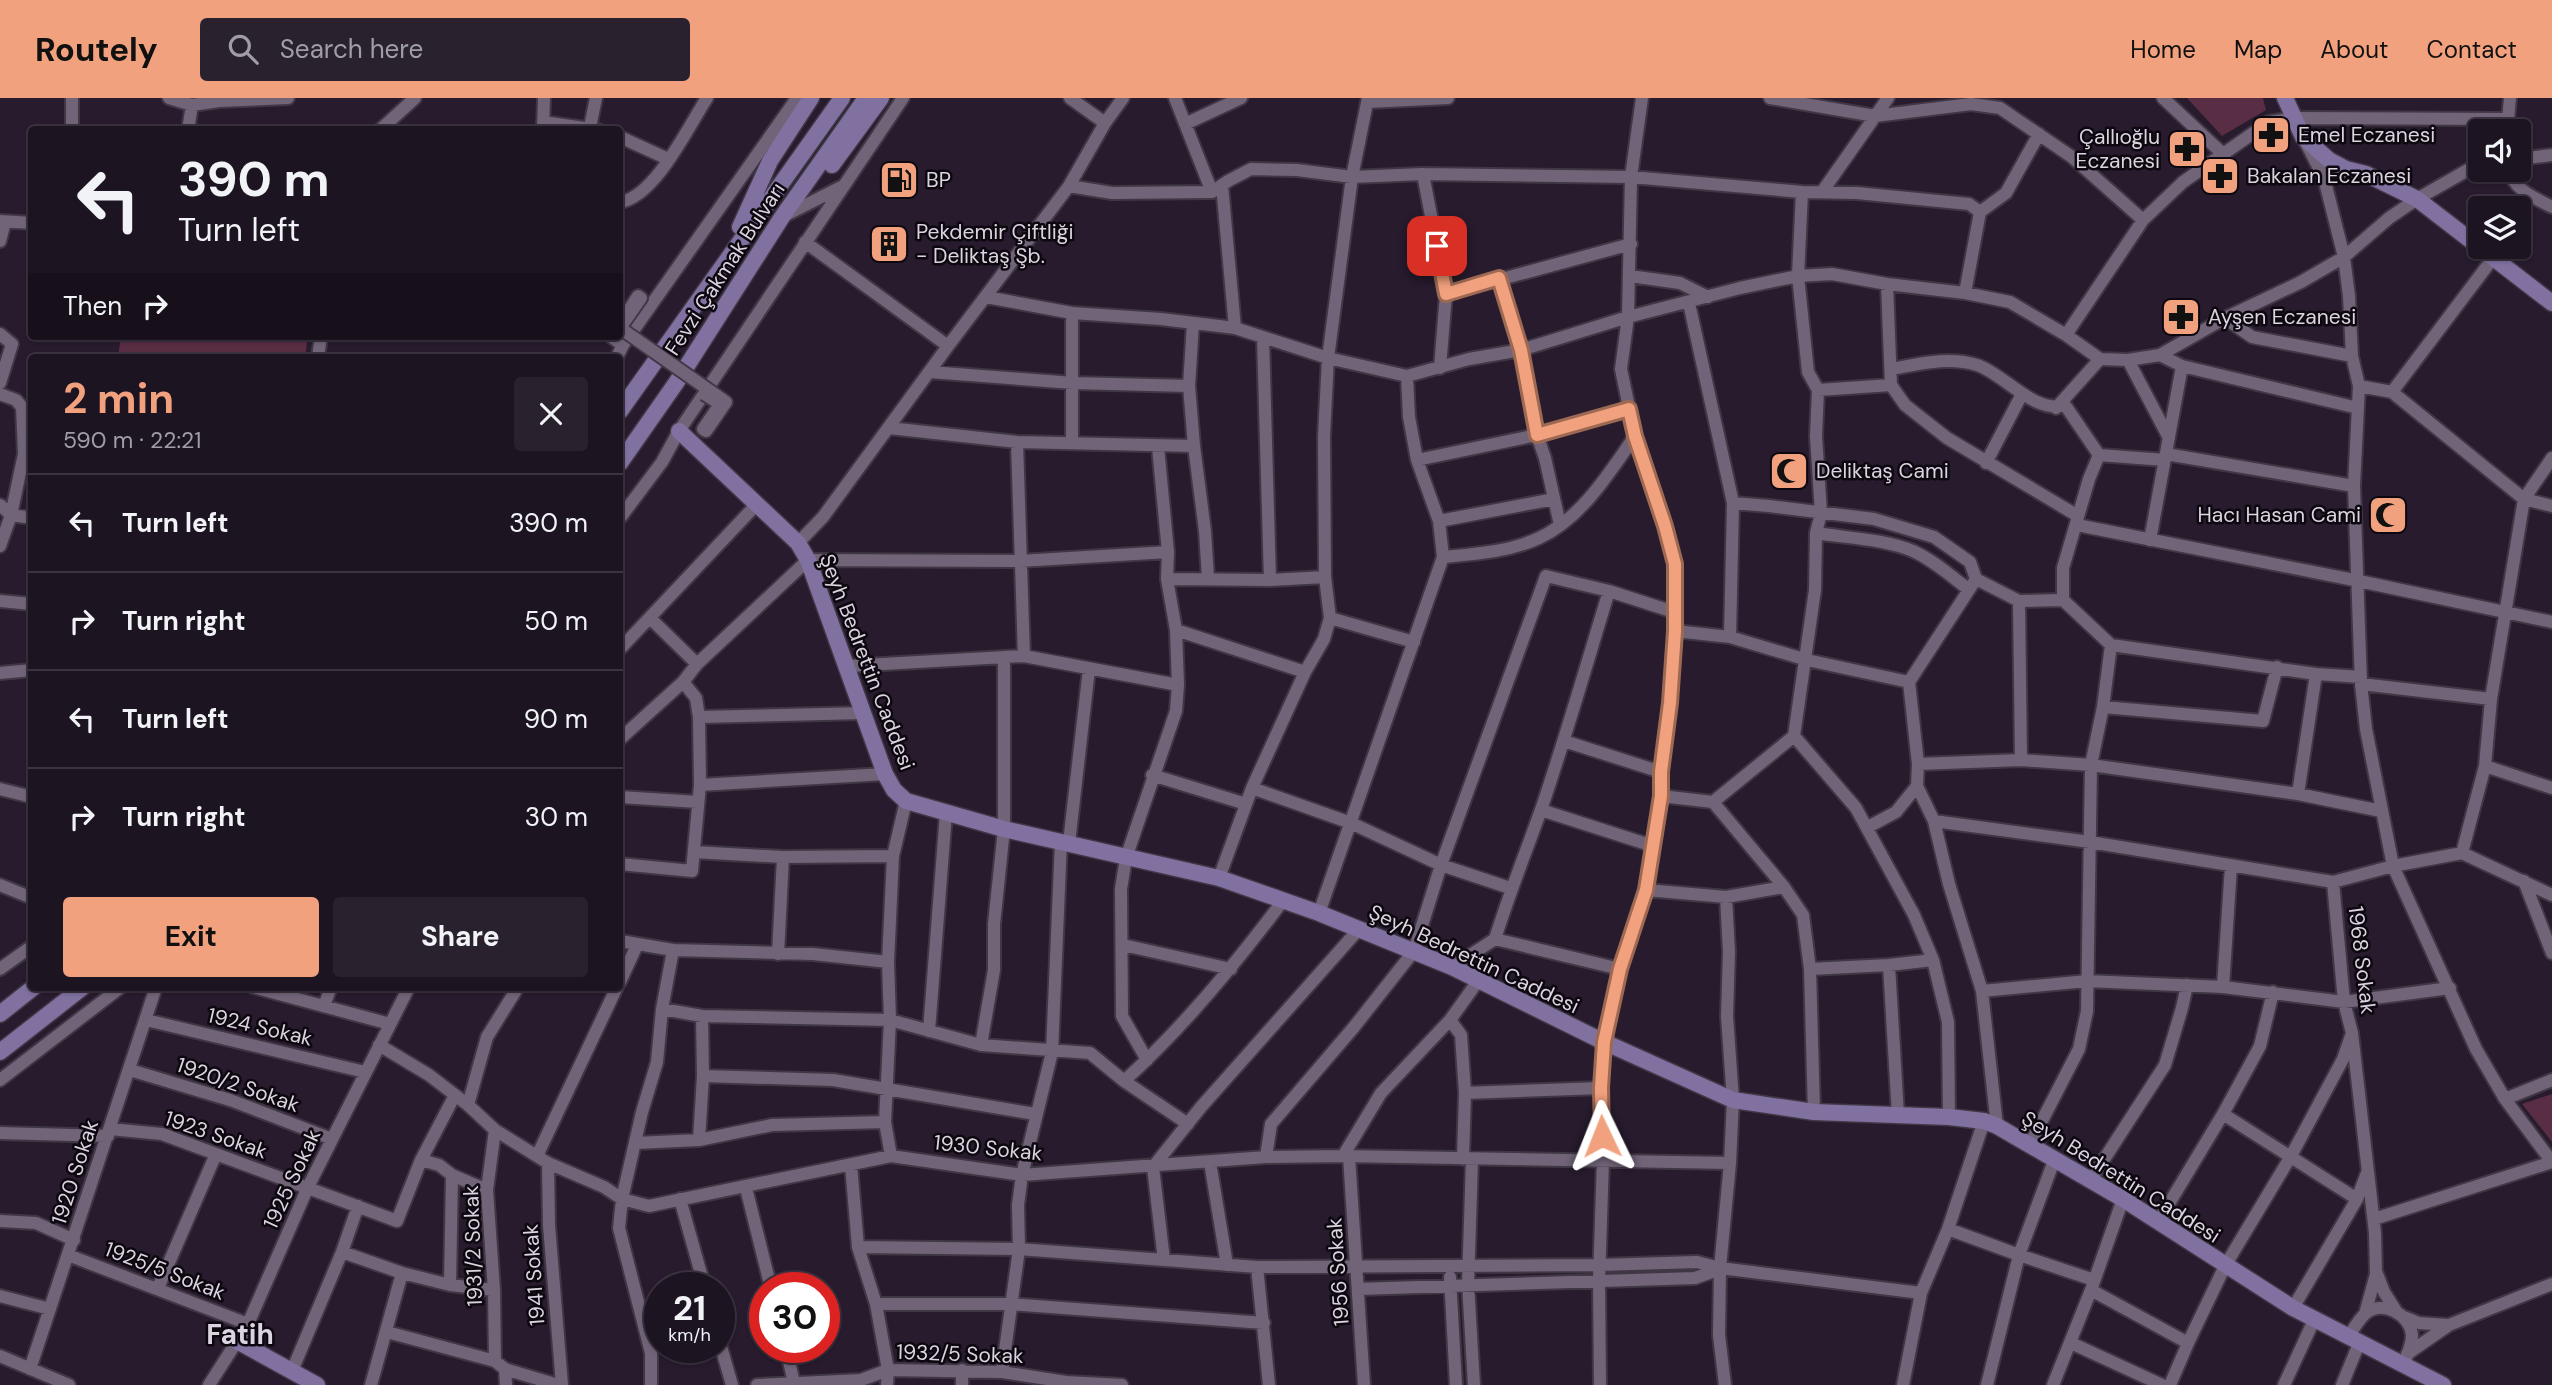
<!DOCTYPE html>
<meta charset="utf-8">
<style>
body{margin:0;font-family:"DM Sans",sans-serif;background:#2a212f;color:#f1f3f6;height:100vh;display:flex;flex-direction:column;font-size:26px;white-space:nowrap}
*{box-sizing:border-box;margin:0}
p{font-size:23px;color:#a09ea5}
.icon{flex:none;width:38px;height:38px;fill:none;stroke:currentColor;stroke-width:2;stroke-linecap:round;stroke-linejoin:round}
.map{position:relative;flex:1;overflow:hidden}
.side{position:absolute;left:28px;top:256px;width:595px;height:637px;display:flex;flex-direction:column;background:#1d1422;border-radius:7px;box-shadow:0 2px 5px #0004,0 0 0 2px #3b3340}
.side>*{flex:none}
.banner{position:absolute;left:28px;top:28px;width:595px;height:214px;border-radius:7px;box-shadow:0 2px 5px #0004,0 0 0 2px #3b3340;background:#1d1422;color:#f1f3f6;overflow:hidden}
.controls{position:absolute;left:2468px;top:21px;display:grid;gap:14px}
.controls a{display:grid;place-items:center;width:63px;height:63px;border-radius:7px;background:#1d1422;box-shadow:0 2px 5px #0004,0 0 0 2px #3b3340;font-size:35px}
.speed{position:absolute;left:644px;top:1174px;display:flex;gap:14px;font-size:35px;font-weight:700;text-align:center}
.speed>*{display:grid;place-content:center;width:91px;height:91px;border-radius:50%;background:#1d1422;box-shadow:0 2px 5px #0004,0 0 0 2px #3b3340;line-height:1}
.speed small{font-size:18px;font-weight:400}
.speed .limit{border:10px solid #d22;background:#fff;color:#111}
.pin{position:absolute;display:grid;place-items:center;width:60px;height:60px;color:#fff;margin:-30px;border-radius:14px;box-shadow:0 4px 10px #0006}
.me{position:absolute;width:77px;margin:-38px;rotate:358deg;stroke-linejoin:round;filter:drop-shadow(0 0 5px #0008)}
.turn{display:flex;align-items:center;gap:24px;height:147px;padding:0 35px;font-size:32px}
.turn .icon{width:91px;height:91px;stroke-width:2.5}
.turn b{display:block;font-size:49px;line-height:60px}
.then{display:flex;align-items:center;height:66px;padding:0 35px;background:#0003;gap:14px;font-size:26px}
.round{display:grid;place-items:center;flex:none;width:74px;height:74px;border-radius:7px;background:#2a212f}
.summary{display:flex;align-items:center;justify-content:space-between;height:119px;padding:0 35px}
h1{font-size:42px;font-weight:700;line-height:52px;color:#f2a17e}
.primary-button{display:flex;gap:14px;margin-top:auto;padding:14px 35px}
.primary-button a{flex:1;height:80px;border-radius:7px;background:#f2a17e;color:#111;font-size:28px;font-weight:700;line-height:80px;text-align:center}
.primary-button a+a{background:#2a212f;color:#f1f3f6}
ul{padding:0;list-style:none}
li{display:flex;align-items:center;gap:21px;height:98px;padding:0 35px;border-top:2px solid #3b3340}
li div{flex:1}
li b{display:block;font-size:26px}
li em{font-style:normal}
header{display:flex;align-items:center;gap:42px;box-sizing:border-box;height:98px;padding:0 35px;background:#f2a17e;color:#111}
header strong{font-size:33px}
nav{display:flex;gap:38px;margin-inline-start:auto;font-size:24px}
.search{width:490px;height:63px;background:#2a212f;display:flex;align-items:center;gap:18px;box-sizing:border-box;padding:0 24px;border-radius:7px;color:#a09ea5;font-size:26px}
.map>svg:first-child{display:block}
.green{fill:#592d43}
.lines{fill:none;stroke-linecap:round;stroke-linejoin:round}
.minor-casing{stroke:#403745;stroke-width:16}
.major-casing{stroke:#403745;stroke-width:19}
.minor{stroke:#716479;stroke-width:12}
.major{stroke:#8071a1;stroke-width:16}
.minor-bridge-casing{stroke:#403745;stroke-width:16;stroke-linecap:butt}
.minor-bridge{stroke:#716479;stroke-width:12}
.route-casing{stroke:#9d6952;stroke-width:18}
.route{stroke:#f2a17e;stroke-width:12}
.labels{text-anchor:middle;stroke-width:5;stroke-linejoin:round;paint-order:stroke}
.poi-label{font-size:21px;fill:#dbd3df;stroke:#0d0810;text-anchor:start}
.street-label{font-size:21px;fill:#dbd3df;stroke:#0d0810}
.district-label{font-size:28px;font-weight:bold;fill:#dbd3df;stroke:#0d0810}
</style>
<header>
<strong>Routely</strong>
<div class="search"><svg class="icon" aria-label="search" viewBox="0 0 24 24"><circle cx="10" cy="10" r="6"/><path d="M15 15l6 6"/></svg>Search here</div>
<nav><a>Home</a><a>Map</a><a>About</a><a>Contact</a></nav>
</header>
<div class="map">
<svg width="2552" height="1287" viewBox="0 0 2552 1287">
<rect width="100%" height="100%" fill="#271b2d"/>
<path class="green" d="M2187,0H2263L2266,12L2222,38Z
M121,238H308L305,259H118Z
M2552,996V1044L2522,1006Z"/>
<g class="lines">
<g class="minor-casing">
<path id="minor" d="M72,0V32
M169,0L192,7L219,3L288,0
M1070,0L1105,25
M1175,0L1212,94
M1770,0L1875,18L1971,6L2000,10L2072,59L2143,122
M2163,0L2223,56
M1368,4L1448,0
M543,24L598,32
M1185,26L1241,0
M590,29L596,0
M543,31L544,0
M188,32L192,7
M380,32L415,0
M2507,33L2510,0
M620,39L668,61
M2305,43L2324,80L2344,159L2349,198L2352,258L2359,288L2354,388L2361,586L2366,631L2393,768L2476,951L2505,1001L2552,1064
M2518,61L2552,57
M2509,72C2514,92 2535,100 2552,109
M1423,76L1631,79L1802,94L1857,95L1969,106L1980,114L1965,195
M1222,87L1235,230
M1069,88L1112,95L1212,94L1228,83L1251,71L1297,72L1352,79L1423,76L1446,196L1440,270
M1802,94L1798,178L1808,274L1818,292L1816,338L1821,415L1816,435L1815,492L1794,638L1856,710L1914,817L1933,862L1948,924L1949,1019
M1822,94L1888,0
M620,104C655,99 688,29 707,0
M1980,114L2006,95L2039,36
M782,119L841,89
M0,123L32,125
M0,143L5,124
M805,144L948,248
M1630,178L1680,185L1708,199
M1499,180L1521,252L1537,337L1545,360L1560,427
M1887,186L1891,287L1905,307L1947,340L2078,418
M1446,196L1631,146
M986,199L1072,215L1161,221L1235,230L1328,260L1407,278L1469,261L1521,252L1628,219L1740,190L1798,178L1832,176L1887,186L1965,195L2010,204L2066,237L2100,261L2128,262L2160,257L2225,220L2301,184L2344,159L2389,120L2417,101L2480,65
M1689,205L1733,405L1730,539
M1072,215V344
M2225,220L2252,239L2352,258
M0,236L12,246L0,285
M2066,237L2143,122L2183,84L2269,24L2295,20L2507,21
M610,238L623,247
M1263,240L1270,482
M318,259L321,238
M617,259L623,247L797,0
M2128,262L2169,340
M2182,268L2358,310
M1891,271C1919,266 1949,258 1977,267C2003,275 2035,317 2065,307L2099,357L2089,381L2063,470V502L2111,547L2316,576L2361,579
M930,274L1073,285L1189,288
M2359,288L2392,294L2494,159
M1818,292L1891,287
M2392,294L2524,401L2552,408
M0,296L16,302L22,309L24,356L11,417L0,448
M2056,310L2100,261
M889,330L1017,344L1194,348L1189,288L1193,225
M1017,344L1024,558
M1194,348L1205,433L1208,480
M2166,356L2354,388
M2099,357L2165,362
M1417,362L1537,337L1629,311
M1986,365L2022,296
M1733,405L1769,408L1874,421L1934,439L1970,464L1976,481L2019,503L2063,502
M0,407L11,417L32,420
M620,420L662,364L679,333L903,0
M1439,423L1554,401
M2077,427L2359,483L2552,524
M1816,435C1847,440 1884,441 1913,453C1933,462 1951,478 1968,491
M2150,442L2182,268L2160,257
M798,445L823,419L948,248L1069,88L1105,25L1123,0
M1443,459C1475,456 1509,454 1539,440C1581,421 1610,374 1635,338
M1167,481L1270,482L1325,479
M0,503L32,506
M2019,503L2021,662
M650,520L697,566
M1330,520L1414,544
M1176,532L1305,574
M1675,533L1730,539L1807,562L1909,584
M620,551L756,407
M848,568L1024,558L1178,587
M0,575L32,572
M2361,586L2491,601
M2103,609L2263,623L2277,569
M699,619L864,615
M620,641L683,584L697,566L808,462L1020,463L1168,454
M1564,643L1661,674
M1918,666L2021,662L2091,667L2298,696L2381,713
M2485,668L2552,690
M1152,677L1246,706
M700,687L885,676
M1917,688L1934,723L1949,786L1982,893L1997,1028
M1252,690L1351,725L1441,767L1510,790
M0,691L32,699
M2298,696L2316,576
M1661,698L1713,704L1784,789L1803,817L1810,871L1814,1014
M620,699L698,704
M1713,704L1794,638
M1541,712L1653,748
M1934,723L2090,744L2333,784
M1868,729L1896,714L1917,688L1918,666L1909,584L1976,481
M1069,745L1089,571
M694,754L783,759L893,758
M2462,755L2485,668L2491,601L2524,401L2552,360
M620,766L692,773L700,687L699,619L696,600L683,584
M1219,780L1252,690L1305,574L1324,541L1330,520L1325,479L1324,338L1328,260L1352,79L1368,0
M2524,783L2552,855
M0,787L32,800
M1646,792L1726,799L1784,789
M1319,815L1443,459L1439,423L1417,362L1409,319L1407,278
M1495,841L1620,871
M620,843L673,852L813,856L888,864
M1123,847L1231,871
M778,856L783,759
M1889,867L1898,1017
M1452,869L1495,841C1509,796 1526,754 1542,709C1566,638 1587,565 1609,493
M0,871L32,848
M1810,871L1889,867L1933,862
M620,884L637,847
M253,889L390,926
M2223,889L2231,768
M1982,893L2087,883L2223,889L2344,904L2450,890
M324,908L331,889
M662,911L702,918L890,922L981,947L1090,955L1124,983L1188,1026
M146,922L365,974
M1450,922L1461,937L1465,995L1463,1061
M929,933L946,715
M379,947L429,977L468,1007L495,1032L548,1065L604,1089L622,1101L649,1108L891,1058L1022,1077L1266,1059L1343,1058L1730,1065
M981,947L994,872V826L1004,731V559
M1147,962L1122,918L1121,791L1126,760L1176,613L1178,587L1176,532L1167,481L1168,454L1158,349
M130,972L230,1002L332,1041
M703,978L833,982L1035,1016
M0,982L121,889
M1124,983C1183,930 1234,868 1282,804
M1465,995L1601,990
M2505,1001L2552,982
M468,1007L487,939L518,889
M2223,1016L2357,1101
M110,1031L162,1036L397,1123L421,1062L455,997
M0,1035L108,1038
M699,1042L703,978L702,918
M636,1045L699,1042L772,1027L885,1024
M2030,1046L2079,951L2087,913L2091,667L2103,609L2111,547
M537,1058L617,889
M891,1058L885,1024L890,922L888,864L893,758L906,703
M1343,1058L1381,995L1450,922L1478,883
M1349,1058L1364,1287
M1266,1059L1271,1026L1354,929L1414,853L1441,767L1546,478L1609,493L1674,514
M421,1062L439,1067L452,1077L450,1187
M1472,1062L1468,1186L1474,1287
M1210,1064L1227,1167
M548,1065L549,1127L562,1287
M851,1067L858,1149L876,1206L888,1272L887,1287
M452,1077L487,1092
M2090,1083L2165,967L2182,910L2187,887
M746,1090L771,1190
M680,1101L705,1190
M2374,1121L2552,1064
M0,1123L36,1125L74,1142
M2158,1124L2223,1016L2260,948L2273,894
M1948,1131L2019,1157L2094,1182
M858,1149L1019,1151L1257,1169L1600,1167L1697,1164L1720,1170L1921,1195
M342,1154L402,1175L450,1187L494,1192
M68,1157L248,1226
M1164,1162L1153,1069L1201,1009L1359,831
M1257,1169L1269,1287
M2377,1176L2384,1194L2396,1213
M1450,1179L1456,1287
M158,1190L216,1056
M1358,1191L1695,1180L1720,1171
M2091,1192L2188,1245
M0,1198L50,1211
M876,1206H1010L1264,1225
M2293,1210L2357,1101L2367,1075
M2365,1216L2376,1176L2375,1135L2352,935L2344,904L2333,784L2393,768L2462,755L2552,797
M2404,1219L2419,1225L2448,1227
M387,1234L495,1263L505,1271L558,1287
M2349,1238C2354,1230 2359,1221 2366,1215C2383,1202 2410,1216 2412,1237C2412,1244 2409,1252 2407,1258
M719,1242L732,1287
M2071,1245L2162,1287
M786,1250L794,1285
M2407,1256L2449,1227L2552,1186
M0,1258L69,1287
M495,1263L494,1192L487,1092L495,1032
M30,1271L156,889
M505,1271L506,1287
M292,1273L342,1154L358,1108
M1002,1274L1019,1151L1018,1107L1022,1077L1052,954L1061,743
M209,1287L248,1226L308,1089L409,889
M371,1287L402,1175
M651,1287V1255L619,1130L622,1101L642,1014L657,964L662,911L673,852
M757,1287L861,1282L888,1272L1002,1274L1066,1284L1122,1287
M962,1287V1272
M1600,1287L1599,1182L1603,1062L1601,990L1604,944L1620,871L1646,792L1661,698V674L1670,605L1675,533V466L1665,428L1635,338L1621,271L1628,219L1631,79L1642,0
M1725,1287L1719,1237L1720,1170L1730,1065L1733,1002L1727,918L1729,854L1726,799
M1903,1287L1921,1195L1948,1131L1984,1023
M1987,1287L2019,1157L2055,1060
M2053,1287L2091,1192L2123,1101
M2170,1287L2188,1245L2225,1168L2291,1058L2343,961L2351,938
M2284,1287L2315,1220
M2342,1287L2360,1243"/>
</g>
<g class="major-casing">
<path id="major" d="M2285,0L2303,39L2329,62L2346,71L2366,76L2417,101L2552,205
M832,67L881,0
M740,129L770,63L811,0
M620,313L842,0
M679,333L798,445L808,462L885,676L894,692L906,703L1004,731L1219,780L1319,815L1452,869L1604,944L1733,1002L1814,1014L1949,1019L1984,1023L1997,1028L2123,1101L2293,1210L2443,1287
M620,365L676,285L782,119L866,0
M0,916L34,889
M0,954L83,889
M237,1243L317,1287"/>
</g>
<use href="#minor" class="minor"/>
<use href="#major" class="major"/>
<g class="minor-bridge-casing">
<path id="minor-bridge" d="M620,226L638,198L641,200L620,230L726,304L706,333L703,331L720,306L704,296"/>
</g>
<use href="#minor-bridge" class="minor-bridge"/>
</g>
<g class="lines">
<g class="route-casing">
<path id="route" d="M1437,148L1446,196L1499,180L1521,252L1537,337L1629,311L1635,338L1665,428L1675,466V533L1670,605L1661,674V698L1646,792L1620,871L1604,944L1601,990L1602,1038"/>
</g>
<use href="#route" class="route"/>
</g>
<defs>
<g id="pharmacy-square" transform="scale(2.0125)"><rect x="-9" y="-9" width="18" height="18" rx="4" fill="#f2a17e" stroke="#0d0810"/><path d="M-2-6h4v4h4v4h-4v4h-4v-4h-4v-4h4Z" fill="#111"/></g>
<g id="fuel-square" transform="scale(2.0125)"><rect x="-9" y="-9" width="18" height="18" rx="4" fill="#f2a17e" stroke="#0d0810"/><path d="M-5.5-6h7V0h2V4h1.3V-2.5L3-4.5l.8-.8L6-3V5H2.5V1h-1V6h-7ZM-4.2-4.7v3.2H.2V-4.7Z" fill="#111"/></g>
<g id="building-square" transform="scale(2.0125)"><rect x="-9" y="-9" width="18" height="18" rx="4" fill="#f2a17e" stroke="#0d0810"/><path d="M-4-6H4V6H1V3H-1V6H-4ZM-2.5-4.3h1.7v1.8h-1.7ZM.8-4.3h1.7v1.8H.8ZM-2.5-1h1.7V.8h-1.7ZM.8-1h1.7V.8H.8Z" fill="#111"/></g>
<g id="mosque-square" transform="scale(2.0125)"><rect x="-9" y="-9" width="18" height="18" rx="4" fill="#f2a17e" stroke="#0d0810"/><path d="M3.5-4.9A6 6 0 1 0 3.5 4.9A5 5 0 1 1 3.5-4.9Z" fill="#111"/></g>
</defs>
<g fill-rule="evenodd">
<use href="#pharmacy-square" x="2271" y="37"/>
<use href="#pharmacy-square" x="2187" y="51"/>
<use href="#pharmacy-square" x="2220" y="78"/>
<use href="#fuel-square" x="899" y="82"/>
<use href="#building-square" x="889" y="146"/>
<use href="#pharmacy-square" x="2181" y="219"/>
<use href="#mosque-square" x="1789" y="373"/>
<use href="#mosque-square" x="2388" y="417"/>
</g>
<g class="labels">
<g class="poi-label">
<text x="2298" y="44">Emel Eczanesi</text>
<text x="2160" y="46" text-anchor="end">Çallıoğlu<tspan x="2160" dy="24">Eczanesi</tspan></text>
<text x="2247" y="85">Bakalan Eczanesi</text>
<text x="926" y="89">BP</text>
<text x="916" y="141">Pekdemir Çiftliği<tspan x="916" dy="24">- Deliktaş Şb.</tspan></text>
<text x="2208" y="226">Ayşen Eczanesi</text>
<text x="1816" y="380">Deliktaş Cami</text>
<text x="2361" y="424" text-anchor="end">Hacı Hasan Cami</text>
</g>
<g class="street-label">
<text transform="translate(725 171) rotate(-57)" y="7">Fevzi Çakmak Bulvarı</text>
<text transform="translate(867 564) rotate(69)" y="7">Şeyh Bedrettin Caddesi</text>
<text transform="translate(1474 861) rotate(25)" y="7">Şeyh Bedrettin Caddesi</text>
<text transform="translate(2362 862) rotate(83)" y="7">1968 Sokak</text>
<text transform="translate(260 929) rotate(13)" y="7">1924 Sokak</text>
<text transform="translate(238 987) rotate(19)" y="7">1920/2 Sokak</text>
<text transform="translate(216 1037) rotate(19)" y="7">1923 Sokak</text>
<text transform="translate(988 1050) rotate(6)" y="7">1930 Sokak</text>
<text transform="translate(75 1074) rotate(-72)" y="7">1920 Sokak</text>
<text transform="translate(2121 1079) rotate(32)" y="7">Şeyh Bedrettin Caddesi</text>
<text transform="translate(292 1081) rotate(-65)" y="7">1925 Sokak</text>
<text transform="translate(473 1148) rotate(-92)" y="7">1931/2 Sokak</text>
<text transform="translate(165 1173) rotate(21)" y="7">1925/5 Sokak</text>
<text transform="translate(1338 1174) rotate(-94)" y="7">1956 Sokak</text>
<text transform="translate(534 1177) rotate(-94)" y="7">1941 Sokak</text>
<text transform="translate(960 1256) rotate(2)" y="7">1932/5 Sokak</text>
</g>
<g class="district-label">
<text x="240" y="1246">Fatih</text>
</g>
</g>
</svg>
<div class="controls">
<a><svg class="icon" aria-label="sound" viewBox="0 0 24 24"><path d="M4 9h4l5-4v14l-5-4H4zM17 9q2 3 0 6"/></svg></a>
<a><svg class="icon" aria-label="layers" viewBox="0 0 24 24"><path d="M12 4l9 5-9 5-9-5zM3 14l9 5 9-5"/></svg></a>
</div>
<div class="speed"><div>21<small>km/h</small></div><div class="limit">30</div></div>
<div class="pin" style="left:1437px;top:148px;background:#d93025"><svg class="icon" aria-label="arrive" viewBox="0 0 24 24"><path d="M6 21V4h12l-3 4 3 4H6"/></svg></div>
<svg class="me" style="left:1602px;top:1038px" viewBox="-20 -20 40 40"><path d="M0-17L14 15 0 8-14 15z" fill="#f2a17e" stroke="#fff" stroke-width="4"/></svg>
<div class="banner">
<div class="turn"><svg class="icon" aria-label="left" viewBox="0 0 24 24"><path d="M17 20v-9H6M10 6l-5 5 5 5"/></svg><div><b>390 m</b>Turn left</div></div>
<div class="then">Then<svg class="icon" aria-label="right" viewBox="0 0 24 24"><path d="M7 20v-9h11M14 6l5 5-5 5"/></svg></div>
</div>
<section class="side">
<div class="summary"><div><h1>2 min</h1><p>590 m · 22:21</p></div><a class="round"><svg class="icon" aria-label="close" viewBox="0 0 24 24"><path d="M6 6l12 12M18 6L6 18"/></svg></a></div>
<ul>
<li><svg class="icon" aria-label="left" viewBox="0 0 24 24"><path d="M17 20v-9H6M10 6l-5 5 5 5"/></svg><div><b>Turn left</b></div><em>390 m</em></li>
<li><svg class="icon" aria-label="right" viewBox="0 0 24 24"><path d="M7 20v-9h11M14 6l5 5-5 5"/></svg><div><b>Turn right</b></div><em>50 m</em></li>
<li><svg class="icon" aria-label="left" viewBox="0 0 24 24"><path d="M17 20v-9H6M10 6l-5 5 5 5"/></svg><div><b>Turn left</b></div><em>90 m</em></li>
<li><svg class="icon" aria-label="right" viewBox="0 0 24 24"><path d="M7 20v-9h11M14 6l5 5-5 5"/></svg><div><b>Turn right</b></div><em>30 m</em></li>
</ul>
<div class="primary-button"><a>Exit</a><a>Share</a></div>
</section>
</div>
